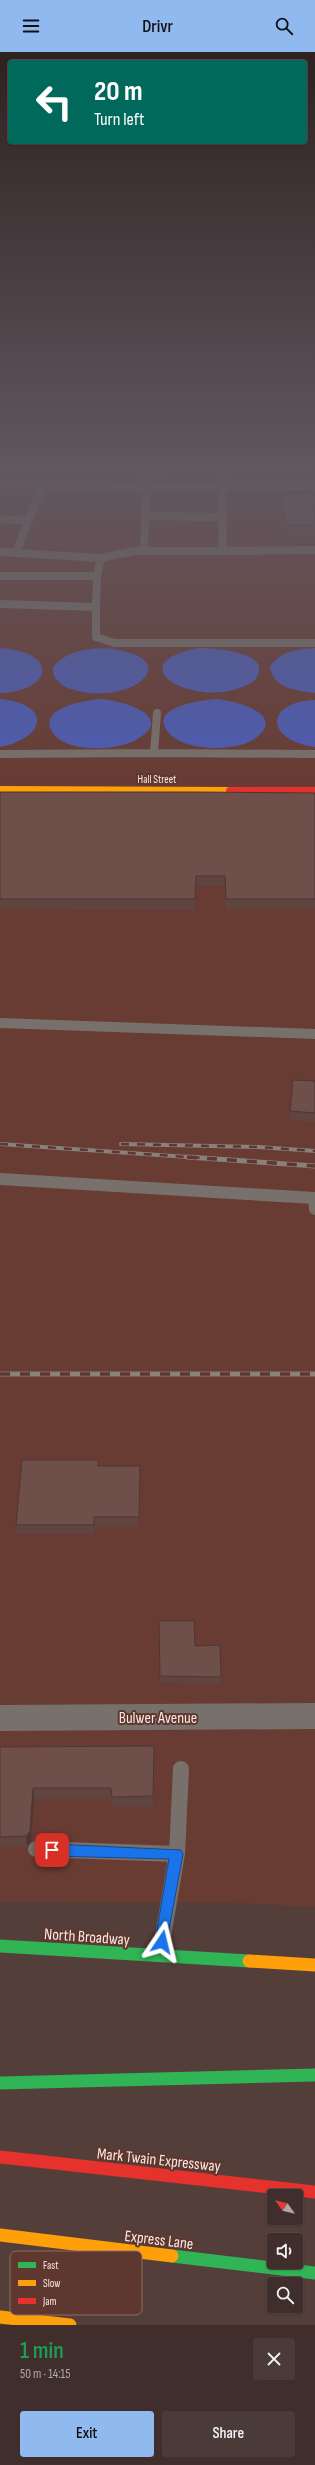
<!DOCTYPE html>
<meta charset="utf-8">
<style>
body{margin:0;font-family:"Sofia Sans Condensed",sans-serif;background:#4a3a38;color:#f1f3f6;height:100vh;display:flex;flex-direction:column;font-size:15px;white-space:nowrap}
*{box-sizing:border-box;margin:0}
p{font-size:13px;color:#ada8a9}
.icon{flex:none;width:22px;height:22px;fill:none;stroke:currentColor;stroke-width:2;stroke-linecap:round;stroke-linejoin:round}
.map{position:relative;height:2273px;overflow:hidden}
.panel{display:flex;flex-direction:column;background:#3f2e2c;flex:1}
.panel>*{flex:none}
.hud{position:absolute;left:8px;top:8px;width:299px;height:84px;border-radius:4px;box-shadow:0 1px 3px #0004,0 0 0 1px #584a48;background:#00695c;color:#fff;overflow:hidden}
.needle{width:26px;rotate:304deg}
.tools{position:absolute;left:267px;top:2137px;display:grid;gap:8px}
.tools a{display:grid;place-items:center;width:36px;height:36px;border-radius:4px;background:#3f2e2c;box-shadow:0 1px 3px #0004,0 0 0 1px #584a48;font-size:20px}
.pin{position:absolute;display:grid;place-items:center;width:34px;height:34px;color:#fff;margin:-17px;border-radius:8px;box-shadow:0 2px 6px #0006}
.me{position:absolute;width:44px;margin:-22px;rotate:10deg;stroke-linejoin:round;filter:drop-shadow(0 0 3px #0008)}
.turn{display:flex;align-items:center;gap:14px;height:84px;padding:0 20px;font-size:18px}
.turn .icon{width:52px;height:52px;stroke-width:2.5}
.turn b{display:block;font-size:28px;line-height:34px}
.round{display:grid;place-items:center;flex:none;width:42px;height:42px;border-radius:4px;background:#4a3a38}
.head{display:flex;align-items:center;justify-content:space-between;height:68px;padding:0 20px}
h1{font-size:24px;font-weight:600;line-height:30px;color:#1e9e55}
.button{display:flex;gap:8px;margin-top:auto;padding:8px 20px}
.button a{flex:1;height:46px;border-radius:4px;background:#90b9f0;color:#111;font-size:16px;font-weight:600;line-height:46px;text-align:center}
.button a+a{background:#4a3a38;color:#f1f3f6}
header{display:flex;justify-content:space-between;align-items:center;height:52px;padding:0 20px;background:#90b9f0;color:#111;font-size:18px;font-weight:600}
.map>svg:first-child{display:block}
.built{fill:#683b33}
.water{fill:#4c5cb6}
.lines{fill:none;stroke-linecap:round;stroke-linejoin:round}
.lane-far3{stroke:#78716b;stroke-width:8}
.lane-far2{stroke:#78716b;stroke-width:10}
.lane-far1{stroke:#78716b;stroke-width:12}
.lane{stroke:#78716b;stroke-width:16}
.street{fill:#78716b;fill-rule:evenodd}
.fast{stroke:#30b455;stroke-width:13}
.slow-far1{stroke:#ff9f0a;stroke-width:8}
.slow{stroke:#ff9f0a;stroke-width:13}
.jam-far1{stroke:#e5322d;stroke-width:8}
.jam{stroke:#e5322d;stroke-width:13}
.rail-far1-casing{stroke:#8a807c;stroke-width:4}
.rail-casing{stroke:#8a807c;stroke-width:5}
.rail-far1{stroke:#5e372f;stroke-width:2.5;stroke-dasharray:8;stroke-linecap:butt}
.rail{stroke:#5e372f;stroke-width:3.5;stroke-dasharray:10;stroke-linecap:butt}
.wall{fill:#5f4440}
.shaded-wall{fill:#4d3734}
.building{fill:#6e4f4a;stroke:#4d3734}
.route{fill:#1a73e8;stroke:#114b97}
.labels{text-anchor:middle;stroke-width:4;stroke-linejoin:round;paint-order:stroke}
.far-street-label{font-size:11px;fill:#fce7e3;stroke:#5e372f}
.near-street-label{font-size:16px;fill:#fce7e3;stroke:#5e372f}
.key{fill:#5e372f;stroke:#8d6c65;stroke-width:1}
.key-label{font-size:11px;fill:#fce7e3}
</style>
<header><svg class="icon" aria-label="menu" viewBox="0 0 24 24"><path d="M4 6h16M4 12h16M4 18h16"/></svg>Drivr<svg class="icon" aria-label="search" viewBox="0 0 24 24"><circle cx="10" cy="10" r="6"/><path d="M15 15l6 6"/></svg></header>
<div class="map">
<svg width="315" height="2273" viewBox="0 0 315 2273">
<rect width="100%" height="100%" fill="#543e3a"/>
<path class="built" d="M0,418H315V1855L242,1851L0,1850Z"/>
<path class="water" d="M0,596C62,600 51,640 0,641Z
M104,596C192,604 132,657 71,637C60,633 52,627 53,615C66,599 85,597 104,596Z
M198,596C211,596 272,599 257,625C254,630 248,633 242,635C193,656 117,612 198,596Z
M315,596V641C298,639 272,636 270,615C279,599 298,597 315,596Z
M0,647C51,652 48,685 0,695Z
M103,647C121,649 175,663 139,686C121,699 67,702 53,681C35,655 88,648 103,647Z
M216,647C232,648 288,661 256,686C236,701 179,700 166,677C152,654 203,648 216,647Z
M315,648V695C265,688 264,650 315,648Z"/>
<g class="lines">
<path class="lane-far3" d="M143,418L146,436L222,435L221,418
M144,419L181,418
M0,432L146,436L144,499
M315,434L222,435L223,499L315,498
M145,464L222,465
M0,467L28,469L16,501
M28,469L43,433
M0,500L101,506L134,499H223
M0,524H97L101,506
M0,552L96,555L97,524
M96,555V585L115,591H315
M157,661L154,701L315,702
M0,702L154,701"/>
<path class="lane-far2" d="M0,971L315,982"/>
<path class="lane-far1" d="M0,1127L314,1146L315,1157"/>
<path class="lane" d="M36,1797L177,1802
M160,1902L177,1802L181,1717"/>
<path class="street" d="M315,1651V1677L0,1679V1653Z"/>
<path class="fast" d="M0,1894L249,1909
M0,2031L315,2023
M172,2204L315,2221"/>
<path class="slow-far1" d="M0,738L230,739"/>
<path class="slow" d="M249,1909L315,1913
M0,2183L172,2204
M0,2265L70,2273"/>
<path class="jam-far1" d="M230,739H315"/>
<path class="jam" d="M0,2105L315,2140"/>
<g class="rail-far1-casing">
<path id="rail-far1" d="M0,1092L202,1106
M121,1092L259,1095L315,1099"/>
</g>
<g class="rail-casing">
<path id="rail" d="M187,1105L315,1114
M0,1322H315"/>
</g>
<use href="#rail-far1" class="rail-far1"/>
<use href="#rail" class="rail"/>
</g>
<path class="wall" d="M253,418H273L265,419Z
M286,442H315V482H285L281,455L282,446H286Z
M0,740L315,741V857H226L225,834H196L195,858L0,857Z
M315,1029V1070L289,1068L290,1059Z
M98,1414H140L139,1475H95L94,1482H17L16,1473Z
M159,1569L195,1594L221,1625L220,1632L160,1631Z
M154,1694L153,1755H112L111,1747H34L31,1789L27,1795H0V1695Z"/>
<path class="shaded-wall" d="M265,418H273L265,419Z
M33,1736L34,1747L31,1789L27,1795L26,1784Z"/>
<path class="building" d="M286,442H315V473H285L282,446H287Z
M0,740H195L315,741V847H226L225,824H196L195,847H0Z
M293,1028L315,1029V1061L290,1059Z
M22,1408H98V1414H140L139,1465H94V1473H16Z
M159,1569H194L195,1594L220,1593L221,1625L160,1624Z
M154,1694L153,1744L112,1745L111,1736H33L30,1779L26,1784L0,1785V1695Z"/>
<linearGradient id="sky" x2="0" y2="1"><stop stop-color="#2e2220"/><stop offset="0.57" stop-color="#615860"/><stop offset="1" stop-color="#615860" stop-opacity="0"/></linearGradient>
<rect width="315" height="736" fill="url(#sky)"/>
<path class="route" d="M52,1792L181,1798L183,1802L166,1894L162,1896L157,1894L155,1890L169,1807L52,1804L47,1802L45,1798L47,1794Z"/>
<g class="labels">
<g class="far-street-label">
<text x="157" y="731">Hall Street</text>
</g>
<g class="near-street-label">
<text x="158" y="1671">Bulwer Avenue</text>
<text transform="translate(87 1884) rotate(4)" y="6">North Broadway</text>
<text transform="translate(159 2107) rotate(6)" y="6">Mark Twain Expressway</text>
<text transform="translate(159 2187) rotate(7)" y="6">Express Lane</text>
</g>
</g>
<rect x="10" y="2199" width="132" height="64" rx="6" class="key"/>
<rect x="18" y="2210" width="18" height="6" fill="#30b455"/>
<rect x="18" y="2228" width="18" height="6" fill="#ff9f0a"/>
<rect x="18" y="2246" width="18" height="6" fill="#e5322d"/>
<g class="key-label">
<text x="43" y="2217">Fast</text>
<text x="43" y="2235">Slow</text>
<text x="43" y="2253">Jam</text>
</g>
</svg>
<div class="tools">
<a><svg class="needle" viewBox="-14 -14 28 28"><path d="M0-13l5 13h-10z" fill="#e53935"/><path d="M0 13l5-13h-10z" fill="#ada8a9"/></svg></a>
<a><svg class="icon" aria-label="sound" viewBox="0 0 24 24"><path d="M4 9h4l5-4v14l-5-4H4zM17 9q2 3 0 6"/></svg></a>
<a><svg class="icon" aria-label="search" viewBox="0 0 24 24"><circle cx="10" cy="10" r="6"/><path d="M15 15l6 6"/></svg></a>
</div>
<div class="pin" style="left:52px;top:1798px;background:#d93025"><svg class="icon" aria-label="arrive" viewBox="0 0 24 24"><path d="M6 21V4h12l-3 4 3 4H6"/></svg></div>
<svg class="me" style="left:162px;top:1890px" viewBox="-20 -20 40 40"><path d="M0-17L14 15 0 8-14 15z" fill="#1a73e8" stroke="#fff" stroke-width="4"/></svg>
<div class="hud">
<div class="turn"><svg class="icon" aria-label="left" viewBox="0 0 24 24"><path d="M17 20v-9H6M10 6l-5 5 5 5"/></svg><div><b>20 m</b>Turn left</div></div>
</div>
</div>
<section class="panel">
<div class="head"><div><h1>1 min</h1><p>50 m · 14:15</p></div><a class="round"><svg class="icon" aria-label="close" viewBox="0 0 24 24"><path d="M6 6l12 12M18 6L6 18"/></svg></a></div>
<div class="button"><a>Exit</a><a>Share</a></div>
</section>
